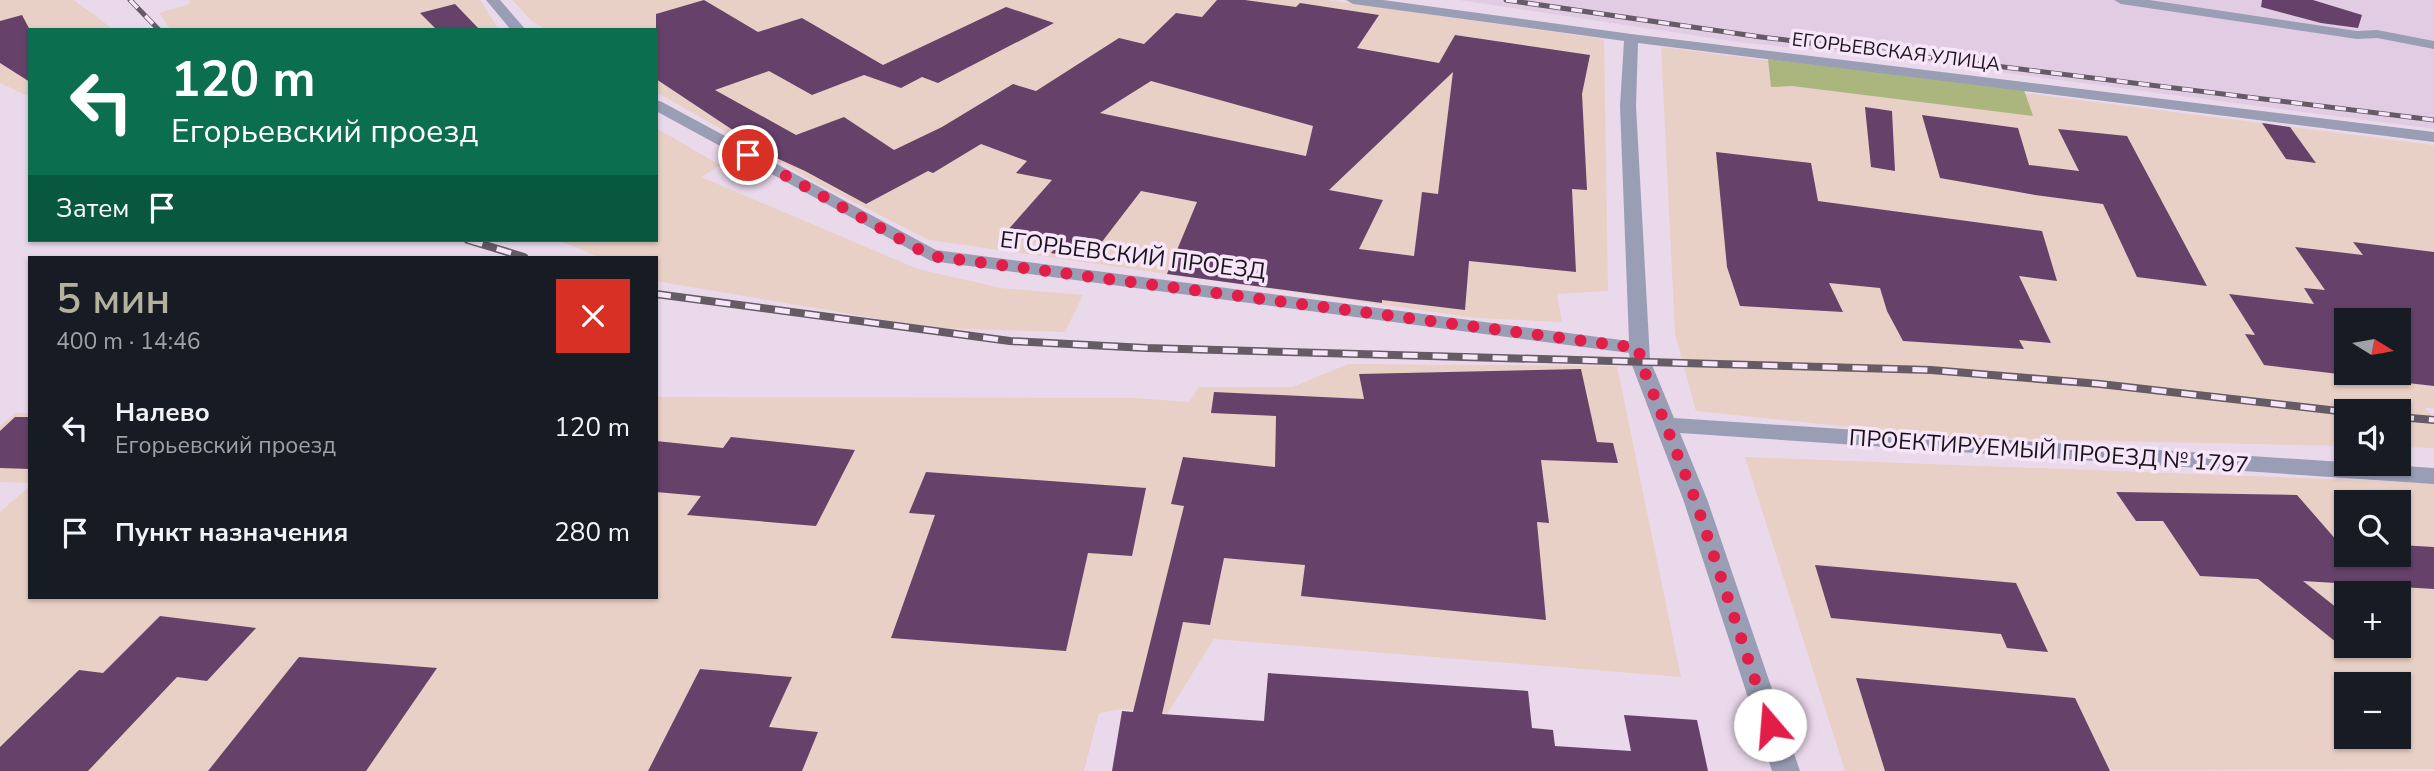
<!DOCTYPE html>
<html lang="ru">
<meta charset="utf-8">
<style>
body{margin:0;font-family:"Nunito Sans",sans-serif;background:#242831;color:#f1f3f6;height:100vh;display:flex;flex-direction:column;font-size:26px;white-space:nowrap}
*{box-sizing:border-box;margin:0}
p{font-size:23px;color:#9ea1a6}
.icon{flex:none;width:38px;height:38px;fill:none;stroke:currentColor;stroke-width:2;stroke-linecap:round;stroke-linejoin:round}
.map{position:relative;flex:1;overflow:hidden}
.side{position:absolute;left:28px;top:256px;width:630px;height:343px;display:flex;flex-direction:column;background:#171b24;border-radius:0px;box-shadow:0 2px 5px #0004}
.side>*{flex:none}
.top-card{position:absolute;left:28px;top:28px;width:630px;height:214px;border-radius:0px;box-shadow:0 2px 5px #0004;background:#0b6e4f;color:#fff;overflow:hidden}
.needle{width:46px;rotate:101deg}
.fabs{position:absolute;left:2334px;top:308px;display:grid;gap:14px}
.fabs a{display:grid;place-items:center;width:77px;height:77px;border-radius:0px;background:#171b24;box-shadow:0 2px 5px #0004;font-size:35px}
.pin{position:absolute;display:grid;place-items:center;width:60px;height:60px;color:#fff;margin:-30px;border:4px solid #fff;border-radius:50%;box-shadow:0 2px 7px #0007}
.me{position:absolute;width:77px;margin:-38px;rotate:342deg;stroke-linejoin:round;filter:drop-shadow(0 0 5px #0008)}
.turn{display:flex;align-items:center;gap:24px;height:147px;padding:0 28px;font-size:32px}
.turn .icon{width:91px;height:91px;stroke-width:2.5}
.turn b{display:block;font-size:49px;line-height:60px}
.then{display:flex;align-items:center;height:66px;padding:0 28px;background:#0003;gap:14px;font-size:26px}
.round{display:grid;place-items:center;flex:none;width:74px;height:74px;border-radius:0px;background:#242831}
.overview{display:flex;align-items:center;justify-content:space-between;height:119px;padding:0 28px}
h1{font-size:42px;font-weight:600;line-height:52px;color:#b2b29d}
ul{padding:0;list-style:none}
li{display:flex;align-items:center;gap:21px;height:105px;padding:0 28px}
li div{flex:1}
li b{display:block;font-size:26px}
li em{font-style:normal}
.map>svg:first-child{display:block}
.built{fill:#e2cce4}
.industrial{fill:#e8d0c6;fill-rule:evenodd}
.forest{fill:#aab67e}
.building{fill:#66426a;fill-rule:evenodd}
.lines{fill:none;stroke-linecap:round;stroke-linejoin:round}
.street{fill:#9a9eb5;fill-rule:evenodd}
.rail-far1-casing{stroke:#645b65;stroke-width:5}
.rail-casing{stroke:#645b65;stroke-width:8}
.rail-far1{stroke:#f7e6f9;stroke-width:3.5;stroke-dasharray:11;stroke-linecap:butt}
.rail{stroke:#f7e6f9;stroke-width:5;stroke-dasharray:15;stroke-linecap:butt}
.route{stroke:#e11d48;stroke-width:12;stroke-dasharray:0 21.6}
.labels{text-anchor:middle;stroke-width:7;stroke-linejoin:round;paint-order:stroke}
.far-street-label{font-size:19px;fill:#19141a;stroke:#f7e6f9}
.street-label{font-size:23px;fill:#19141a;stroke:#f7e6f9}
</style>
<div class="map">
<svg width="2434" height="771" viewBox="0 0 2434 771">
<rect width="100%" height="100%" fill="#ead9eb"/>
<path class="built" d="M1459,0H2434V129L1883,57L1738,42Z"/>
<path class="industrial" d="M0,0H74L114,30H30V97L0,83Z
M189,0H480L499,30H171L159,13L190,4Z
M512,0H1328L1604,39L1608,291L1557,294L1562,322L1476,318L929,240L818,184L656,92V30H548L533,22Z
M1661,47L2434,145V408H2425L2434,417V448L2399,447V411H2347V446L2024,439L1916,434L1696,411L1675,334ZM2347,320H2399V373H2347Z
M656,128L720,165L701,177L918,269L1001,288L1083,295L1065,332L933,328L656,281V257H599L558,240H656Z
M1348,364L1617,366L1681,677L1214,639L1167,714L1123,709L1099,713L1084,771H0V512L30,486V597H656V397L1134,398L1189,402L1199,387H1293Z
M15,413H30V483L0,482V426Z
M1745,457L2434,483V769L1845,771ZM2347,502H2399V555H2347ZM2347,593H2399V646H2347ZM2347,684H2399V737H2347Z"/>
<path class="forest" d="M1768,59L2024,90L2033,116L1792,86L1771,87Z"/>
<path class="building" d="M704,0L758,32L802,18L883,65L1006,7L1054,23L938,83L922,77L901,88L864,75L812,95L769,71L715,90L796,135L844,117L894,150L942,127L1013,84L1036,91L1119,38L1144,44L1176,13L1202,17L1217,0H1245L1296,7L1300,3L1379,15L1357,48L1439,63L1455,35L1590,55L1582,94L1587,190L1572,189L1576,272L1469,261L1465,310L1382,300V303L1167,274L1197,202L1141,191L1088,260L1051,253L1060,242L1007,231L1052,180L1016,173L1027,161L981,144L933,173L928,171L866,204L805,171L772,156L656,79V14ZM1453,72L1438,194L1422,192L1414,256L1359,249L1383,200L1329,190ZM1151,81L1313,126L1306,156L1100,113Z
M2262,0H2313L2362,15L2358,28L2321,23L2261,7Z
M455,4L480,30H437L420,13Z
M22,15L30,30V82L0,63V21Z
M1865,107L1892,111L1895,171L1871,167Z
M1922,115L2018,128L2029,165L2079,171L2058,129L2127,136L2207,286L2137,277L2103,204L2035,195L1940,178Z
M2262,123L2290,127L2316,163L2286,159Z
M1716,152L1811,163L1818,201L2042,231L2057,281L2019,276L2051,343L2019,340L2024,349L1903,341L1887,311L1880,288L1829,283L1843,312L1740,306L1727,267Z
M2353,242L2434,252V386L2399,382V320H2347V375L2264,365L2245,334L2255,335L2229,294L2314,304L2304,288L2325,290L2295,247L2363,255Z
M1581,369L1597,442L1613,443L1618,463L1541,460L1549,523L1537,522L1546,620L1301,596L1305,565L1224,558L1210,625L1183,622L1162,714L1264,721L1268,673L1528,691L1532,728L1553,730L1555,746L1631,751L1624,715L1697,720L1708,771H1112L1122,711L1133,712L1184,506L1171,504L1183,457L1275,467L1276,416L1211,413L1214,392L1364,399L1359,374Z
M15,417H30V469L0,468V431Z
M731,437L855,450L816,526L687,515L701,496L656,492V441L723,448Z
M926,472L1146,488L1132,556L1088,553L1066,651L891,638L935,515L909,513Z
M2116,492L2297,495L2338,542H2347V555H2399V545L2434,547V589L2303,581L2347,616V651L2258,579L2200,576L2163,521H2136Z
M1815,565L2016,583L2048,652L2007,648L2001,634L1831,618Z
M160,616L256,628L207,681L177,677L88,771H0V747L79,670L103,673Z
M299,657L437,668L366,771H208Z
M700,669L792,677L769,727L818,732L802,771H648Z
M1856,678L2075,698L2110,771H1885Z"/>
<g class="lines">
<path class="street" d="M486,0H500L526,30H511Z
M1346,0H1383L1631,34L2434,132V142L1638,43L1636,106L1650,360L1674,418L2434,468V484L1680,433L1707,499L1800,771H1772L1683,499L1630,360L1629,353L931,261L656,111V100L662,102L936,250L1629,341L1620,106L1624,41L1353,4Z
M2114,0H2149L2357,31L2377,30L2434,41V49L2377,38L2357,39L2121,4Z"/>
<g class="rail-far1-casing">
<path id="rail-far1" d="M130,0L159,30
M1506,0L1761,37L2434,120"/>
</g>
<g class="rail-casing">
<path id="rail" d="M468,240L524,257
M656,294L1010,341L1146,348L1931,370L2100,384L2347,412
M2399,417L2434,420"/>
</g>
<use href="#rail-far1" class="rail-far1"/>
<use href="#rail" class="rail"/>
</g>
<g class="lines">
<path class="route" d="M748,155L931,256L1639,348L1640,360L1695,499L1770,725"/>
</g>
<g class="labels">
<g class="far-street-label">
<text transform="translate(1896 51) rotate(7)" y="7">ЕГОРЬЕВСКАЯ УЛИЦА</text>
</g>
<g class="street-label">
<text transform="translate(1133 255) rotate(7)" y="8">ЕГОРЬЕВСКИЙ ПРОЕЗД</text>
<text transform="translate(2049 451) rotate(4)" y="8">ПРОЕКТИРУЕМЫЙ ПРОЕЗД № 1797</text>
</g>
</g>
</svg>
<div class="fabs">
<a><svg class="needle" viewBox="-14 -14 28 28"><path d="M0-13l5 13h-10z" fill="#e53935"/><path d="M0 13l5-13h-10z" fill="#9ea1a6"/></svg></a>
<a><svg class="icon" aria-label="sound" viewBox="0 0 24 24"><path d="M4 9h4l5-4v14l-5-4H4zM17 9q2 3 0 6"/></svg></a>
<a><svg class="icon" aria-label="search" viewBox="0 0 24 24"><circle cx="10" cy="10" r="6"/><path d="M15 15l6 6"/></svg></a>
<a>+</a>
<a>−</a>
</div>
<div class="pin" style="left:748px;top:155px;background:#d93025"><svg class="icon" aria-label="arrive" viewBox="0 0 24 24"><path d="M6 21V4h12l-3 4 3 4H6"/></svg></div>
<svg class="me" style="left:1770px;top:725px" viewBox="-20 -20 40 40"><circle r="19" fill="#fff"/><path d="M0-13L10 11 0 6-10 11z" fill="#e11d48"/></svg>
<div class="top-card">
<div class="turn"><svg class="icon" aria-label="left" viewBox="0 0 24 24"><path d="M17 20v-9H6M10 6l-5 5 5 5"/></svg><div><b>120 m</b>Егорьевский проезд</div></div>
<div class="then">Затем<svg class="icon" aria-label="arrive" viewBox="0 0 24 24"><path d="M6 21V4h12l-3 4 3 4H6"/></svg></div>
</div>
<section class="side">
<div class="overview"><div><h1>5 мин</h1><p>400 m · 14:46</p></div><a class="round" style="background:#d93025;color:#fff"><svg class="icon" aria-label="close" viewBox="0 0 24 24"><path d="M6 6l12 12M18 6L6 18"/></svg></a></div>
<ul>
<li><svg class="icon" aria-label="left" viewBox="0 0 24 24"><path d="M17 20v-9H6M10 6l-5 5 5 5"/></svg><div><b>Налево</b><p>Егорьевский проезд</p></div><em>120 m</em></li>
<li><svg class="icon" aria-label="arrive" viewBox="0 0 24 24"><path d="M6 21V4h12l-3 4 3 4H6"/></svg><div><b>Пункт назначения</b></div><em>280 m</em></li>
</ul>
</section>
</div>
